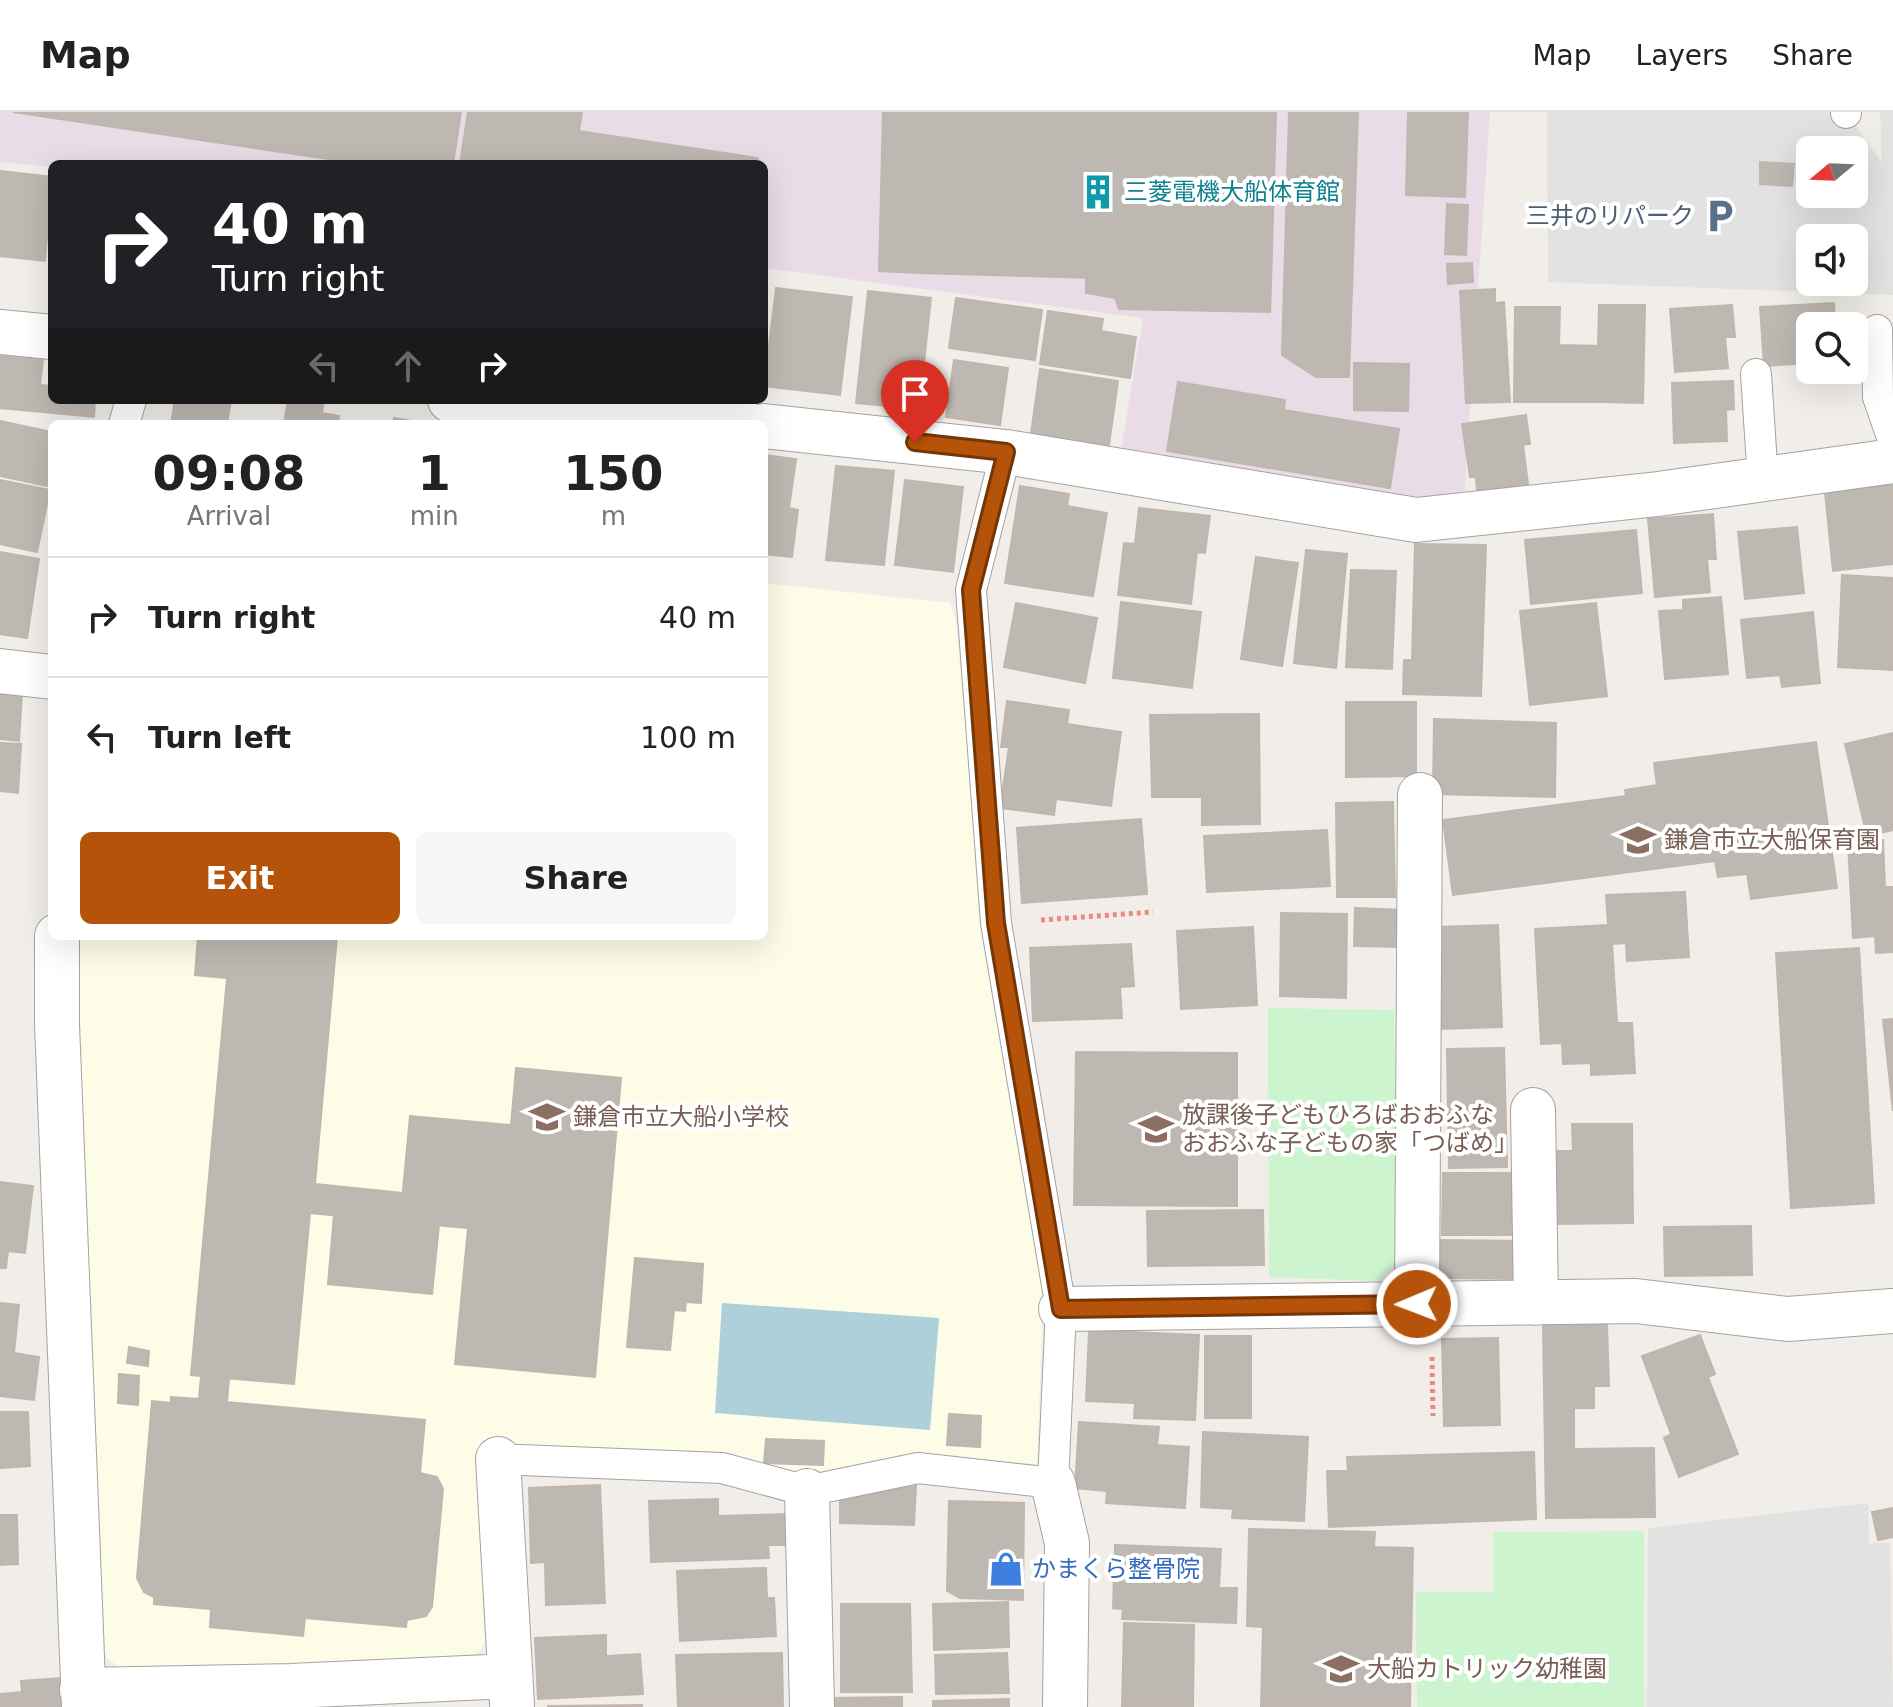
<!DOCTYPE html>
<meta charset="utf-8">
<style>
body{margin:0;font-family:"DejaVu Sans","Noto Sans JP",sans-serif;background:#f6f6f6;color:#222;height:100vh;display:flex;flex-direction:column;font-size:30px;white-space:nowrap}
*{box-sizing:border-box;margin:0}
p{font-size:26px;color:#767676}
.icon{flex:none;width:44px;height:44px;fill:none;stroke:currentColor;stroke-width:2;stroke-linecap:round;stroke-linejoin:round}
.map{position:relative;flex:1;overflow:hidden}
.panel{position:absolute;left:48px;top:308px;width:720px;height:520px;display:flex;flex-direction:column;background:#fff;border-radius:12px;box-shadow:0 8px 32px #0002}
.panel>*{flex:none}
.banner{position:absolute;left:48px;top:48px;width:720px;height:244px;border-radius:12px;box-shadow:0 8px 32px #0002;background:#202124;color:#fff;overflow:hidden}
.needle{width:52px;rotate:251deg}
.fabs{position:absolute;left:1796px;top:24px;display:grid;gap:16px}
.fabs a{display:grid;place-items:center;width:72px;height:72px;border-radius:12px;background:#fff;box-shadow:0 8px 32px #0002;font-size:40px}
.pin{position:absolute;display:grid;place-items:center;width:68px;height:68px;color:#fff;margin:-82px -34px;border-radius:50% 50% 50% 0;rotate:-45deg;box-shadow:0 0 8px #0007}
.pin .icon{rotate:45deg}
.me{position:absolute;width:88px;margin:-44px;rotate:269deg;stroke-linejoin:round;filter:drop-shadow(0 0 6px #0008)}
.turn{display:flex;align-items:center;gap:28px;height:168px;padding:0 32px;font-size:36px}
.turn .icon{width:104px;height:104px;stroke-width:2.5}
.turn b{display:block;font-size:56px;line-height:68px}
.lanes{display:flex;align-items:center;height:76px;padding:0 32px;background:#0003;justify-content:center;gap:40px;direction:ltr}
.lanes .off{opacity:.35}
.eta{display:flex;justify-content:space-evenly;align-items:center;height:136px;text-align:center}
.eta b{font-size:48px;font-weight:800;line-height:56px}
.primary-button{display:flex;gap:16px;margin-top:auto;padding:16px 32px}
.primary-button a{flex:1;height:92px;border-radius:12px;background:#b45309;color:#fff;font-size:32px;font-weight:800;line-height:92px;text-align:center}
.primary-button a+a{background:#f6f6f6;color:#222}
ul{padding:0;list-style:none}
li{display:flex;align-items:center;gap:24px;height:120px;padding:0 32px;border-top:2px solid #e0e0e0}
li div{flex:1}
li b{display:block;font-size:30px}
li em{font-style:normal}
header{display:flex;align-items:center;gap:48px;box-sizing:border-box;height:112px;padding:0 40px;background:#fff;border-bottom:2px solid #e0e0e0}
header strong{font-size:38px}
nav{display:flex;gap:44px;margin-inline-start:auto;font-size:28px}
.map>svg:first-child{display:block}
.industrial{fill:#e9dce7}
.education{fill:#fcfce7}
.park{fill:#ccf5cf}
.parking{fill:#e2e2e2;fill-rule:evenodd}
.water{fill:#aed0da}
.building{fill:#beb8b2;stroke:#c1b6ad;stroke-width:2}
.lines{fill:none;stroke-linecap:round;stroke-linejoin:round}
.lane-casing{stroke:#a3a3a3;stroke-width:32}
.street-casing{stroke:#a3a3a3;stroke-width:46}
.path{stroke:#ed897e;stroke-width:5;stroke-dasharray:4 4;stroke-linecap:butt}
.lane{stroke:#fff;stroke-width:30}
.street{stroke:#fff;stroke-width:44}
.route-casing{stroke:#753606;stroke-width:20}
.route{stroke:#b45309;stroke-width:14}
.labels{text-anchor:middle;stroke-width:8;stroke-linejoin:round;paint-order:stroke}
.culture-label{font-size:24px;fill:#0d838f;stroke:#fff;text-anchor:start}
.service-label{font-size:24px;fill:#4e5e75;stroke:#fff;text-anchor:end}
.education-label{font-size:24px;fill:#785e54;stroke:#fff;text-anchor:start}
.shop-label{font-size:24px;fill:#366cbe;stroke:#fff;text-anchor:start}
</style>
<header>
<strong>Map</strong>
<nav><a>Map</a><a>Layers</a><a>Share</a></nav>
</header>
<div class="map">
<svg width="1893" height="1595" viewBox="0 0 1893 1595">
<rect width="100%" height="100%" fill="#f1eee9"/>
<path class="industrial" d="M0,0H1490L1464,386L1405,389L1120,344L1143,206L764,156V52H52V55L0,50Z"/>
<path class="education" d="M764,471L950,491L956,510L983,810L1050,1185L1042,1214L1037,1352L919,1343L795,1366L726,1351L476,1339L485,1532L469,1548L122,1558L102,1541L72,824H764Z"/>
<path class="park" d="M1268,896L1394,898L1401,1147L1378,1169L1269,1165Z
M1644,1419V1595H1417L1416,1480H1493V1420Z"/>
<path class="parking" d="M1547,0H1846L1882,51L1880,0H1893V183L1548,170ZM1810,38H1854V82H1810ZM1810,126H1854V170H1810Z
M1868,1391L1869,1431H1890L1893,1595H1647L1648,1416Z"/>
<path class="water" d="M722,1191L939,1206L930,1318L715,1301Z"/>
<path class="building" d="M13,0H461L453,52H362Z
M468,0H582L579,19L758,46L757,52H460Z
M883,0H924L919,161L879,159Z
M924,0H1276L1271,171L919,161Z
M1289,0H1358L1349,265H1316L1282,243Z
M1408,0H1468L1465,85L1406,83Z
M1760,50L1794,52L1792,74L1760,72Z
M0,59L52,65L45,149L0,144Z
M1447,92L1468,93L1466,143L1445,142Z
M1472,151L1473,170L1448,172L1447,152Z
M1086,165L1271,171L1270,200L1119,197L1115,186L1086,181Z
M776,176L852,185L840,283L764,274Z
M1495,177V191L1504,190L1510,290L1466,291L1460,179Z
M868,179L931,186L919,297L856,291Z
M956,186L1042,198L1035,248L949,236Z
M1834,191L1835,214H1810V251L1764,254L1760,195Z
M1599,193H1645L1643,291L1604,290V234H1598Z
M1732,193L1735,225H1725L1728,256L1675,260L1670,197Z
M1515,195H1560L1559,233L1604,234V290H1514Z
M1048,199L1103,207L1101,219L1136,225L1130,266L1040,252Z
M0,244L43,248L40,273L52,274V288H95L94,305L0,296Z
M954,248L1008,256L1000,313L946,305Z
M1354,251L1409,252L1408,299L1354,298Z
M1040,257L1118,269L1108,340L1030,329Z
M1733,269L1734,297L1726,298L1727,329L1674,331L1672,271Z
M1178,270L1285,288L1284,298L1399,317L1390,376L1167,339Z
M175,288H231L227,312H171Z
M288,288H324L322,301L339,304L338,312H284Z
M1526,303L1530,332L1523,333L1528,372L1477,379L1476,365H1470L1462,312Z
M394,306L429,312H393Z
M0,309L52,320V375L0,364Z
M764,343L796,347L789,396L798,398L792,445L764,442Z
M836,354L894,359L884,453L826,448Z
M0,368L50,378L37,440L0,432Z
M905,368L963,375L953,460L895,453Z
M1893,373V452L1833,459L1825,380Z
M1020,374L1069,382L1067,394L1107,401L1093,484L1005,471Z
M1139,396L1210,404L1205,441L1197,440L1191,492L1118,483L1124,431L1135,432Z
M1713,402L1716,447H1707L1710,480L1655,485L1648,407Z
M1797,415L1804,481L1745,487L1738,420Z
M1636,418L1642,481L1531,492L1525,428Z
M1415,432L1486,433L1481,584L1403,582L1404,548H1412Z
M1306,438L1347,442L1336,556L1294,551Z
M0,440L39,447L27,526L0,522Z
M1256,445L1298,451L1282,554L1241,547Z
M1351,458L1396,459L1392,557L1346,555Z
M1842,463L1893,466V558L1838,555Z
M1721,485L1728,562L1665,567L1659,499L1683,498V488Z
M1121,490L1201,500L1192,576L1113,566Z
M1016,491L1097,506L1085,571L1004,555Z
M1596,491L1607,584L1530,593L1520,499Z
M1813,500L1820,571L1782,575L1780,563L1747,566L1741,508Z
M0,581L22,582L19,629L0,627Z
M1007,589L1069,598L1067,612L1121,620L1111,694L1056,687L1054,703L1000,696L1009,635H1001Z
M1346,590H1416V664L1346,665Z
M1259,602L1260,712L1202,713V685H1152L1150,603Z
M1434,607L1556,611L1555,685L1433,682Z
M1893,621V718L1867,724L1845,632Z
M1816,630L1837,776L1751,787L1747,762L1718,765L1715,749L1453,783L1443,708L1626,684L1625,678L1657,673L1654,651Z
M0,631L21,632L18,681L0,679Z
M1393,690L1395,785H1337L1336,691Z
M1141,707L1147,782L1022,791L1017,716Z
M1327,718L1330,774L1207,780L1204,724Z
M1883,728L1885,775H1893V840L1876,841L1875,824L1853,826L1848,731Z
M1685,780L1689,845L1627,849L1626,831L1612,832L1617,911H1632L1635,961L1591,963V951L1563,952L1562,931L1541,932L1535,817L1608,813L1606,783Z
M1355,796L1405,798V835L1354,834Z
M1281,801L1347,802L1346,886L1280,884Z
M1498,813L1502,915L1439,917L1436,815Z
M1253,815L1257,893L1181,897L1177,819Z
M198,824H337L315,1072L402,1081L400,1110L310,1101L294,1272L191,1263L227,866L195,863Z
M1131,832L1134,874L1120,875L1122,906L1033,909L1030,836Z
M1859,836L1874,1091L1791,1096L1776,841Z
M1893,907V999L1883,908Z
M1504,936L1507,1055L1449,1056L1447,937Z
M1076,940L1237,941V1094L1074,1093Z
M516,956L621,966L595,1265L455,1252L468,1116L400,1110L410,1004L511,1013Z
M1572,1012H1632L1633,1111L1554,1112L1553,1039H1573Z
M1443,1061H1518V1123H1442Z
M0,1070L33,1074L25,1141L8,1139L6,1156H0Z
M1263,1098L1264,1153L1148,1154L1147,1099Z
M334,1103L439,1113L432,1182L328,1172Z
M1751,1114L1752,1163L1665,1164L1664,1115Z
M1439,1128L1526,1129V1167L1439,1166Z
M635,1146L703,1152L701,1191L686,1190L685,1199L674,1198L670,1238L627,1235Z
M0,1191L19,1193L14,1241L39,1245L34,1288L0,1284Z
M1607,1212L1609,1274H1594V1296H1574V1337L1654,1336L1655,1405L1546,1406L1543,1213Z
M1089,1218L1199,1223L1195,1308L1134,1306L1135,1291L1086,1289Z
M1700,1223L1715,1262L1708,1265L1738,1342L1679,1365L1664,1326L1671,1322L1642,1244Z
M1205,1224H1251V1306H1205Z
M1498,1226L1500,1313L1444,1314L1442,1227Z
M129,1235L149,1239L148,1254L127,1251Z
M119,1262L139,1264L138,1293L118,1291Z
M201,1264L229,1267L227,1290L425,1308L420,1361L437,1365L443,1377L432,1495L426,1504L407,1508L406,1515L305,1506L303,1524L210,1515L211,1497L154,1492V1485L144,1480L137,1466L152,1289L171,1291V1285L199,1287Z
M0,1300H28L30,1354L0,1356Z
M949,1302L981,1304L980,1335L947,1333Z
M1079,1310L1159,1315L1157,1333L1189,1335L1185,1396L1106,1391L1107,1379L1075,1376Z
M1203,1320L1308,1325L1304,1409L1232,1406L1233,1397L1201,1395Z
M766,1327L824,1329L823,1353L764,1351Z
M1534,1340L1536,1407L1329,1415L1327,1359H1348L1347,1345Z
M600,1373L605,1491L546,1493L545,1450L531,1451L529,1376Z
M916,1374L914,1413L840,1411V1387Z
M718,1387V1404L785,1402L786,1433H768L769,1446L651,1450L649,1389Z
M949,1389L1024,1391L1023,1488L960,1486L947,1479Z
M1893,1396V1425L1878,1428L1872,1400Z
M0,1403H17L18,1452L0,1453Z
M1249,1417L1375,1420L1374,1435L1413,1436L1410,1595H1261L1263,1515L1247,1514Z
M1115,1433L1221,1437L1219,1476H1237L1236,1511L1122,1507L1123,1497L1113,1496Z
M766,1456L767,1486H774L776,1524L680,1529L677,1459Z
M1008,1490L1009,1535L934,1538L933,1492Z
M841,1492H910L912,1580H841Z
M1124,1511L1194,1513L1193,1595H1122Z
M606,1523V1544L640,1542L643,1582L538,1587L535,1526Z
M782,1541L783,1595H678L676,1543Z
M1007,1541L1009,1581L936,1582L935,1543Z
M61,1566L63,1595H0V1582L22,1580L21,1569Z
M902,1585V1595H829V1586Z
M1009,1587V1595H933V1589Z
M642,1593V1595L547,1594Z"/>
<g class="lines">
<g class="lane-casing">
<path id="lane" d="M1846,0V1
M1877,218L1878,285L1893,328
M1756,262L1763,369
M124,312L131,288
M498,1347L722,1356L807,1379L918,1356L1053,1371L1061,1197L996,811L971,478L1006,340"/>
</g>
<g class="street-casing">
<path id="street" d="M0,220L52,225
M450,288C548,304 649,301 747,312
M764,314L1006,340L1416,408L1658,382L1893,349
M0,559L52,565
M57,824V912L84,1595
M1533,998L1536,1191
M1417,1192L1420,683
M1061,1197L1636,1189L1788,1207L1892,1199
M498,1347L512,1592
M1053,1371L1067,1431L1065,1595
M807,1379L812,1595
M82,1578L291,1574L510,1564"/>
</g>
<path class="path" d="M1041,808L1153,800
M1432,1245L1433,1304"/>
<use href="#lane" class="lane"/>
<use href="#street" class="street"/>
</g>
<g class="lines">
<g class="route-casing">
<path id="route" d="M915,330L1006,340L971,478L996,811L1061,1197L1417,1192"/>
</g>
<use href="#route" class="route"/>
</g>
<defs>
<g id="building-bare" transform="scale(2.76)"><path d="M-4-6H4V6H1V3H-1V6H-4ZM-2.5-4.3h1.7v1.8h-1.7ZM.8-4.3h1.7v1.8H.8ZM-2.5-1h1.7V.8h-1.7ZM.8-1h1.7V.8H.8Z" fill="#0f9aa8" stroke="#fff" stroke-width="2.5" paint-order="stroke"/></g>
<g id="parking-bare" transform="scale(2.76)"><path d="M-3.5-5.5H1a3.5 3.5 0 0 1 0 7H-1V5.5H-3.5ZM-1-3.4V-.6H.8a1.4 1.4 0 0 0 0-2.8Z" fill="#5c6f8a" stroke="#fff" stroke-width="2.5" paint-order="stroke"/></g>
<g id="school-bare" transform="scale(2.76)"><path d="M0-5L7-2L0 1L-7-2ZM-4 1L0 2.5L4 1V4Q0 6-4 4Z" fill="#8d6e63" stroke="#fff" stroke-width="2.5" paint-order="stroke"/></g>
<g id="shop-bare" transform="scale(2.76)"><path d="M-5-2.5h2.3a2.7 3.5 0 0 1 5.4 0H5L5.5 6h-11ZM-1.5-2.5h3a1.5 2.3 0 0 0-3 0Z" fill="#3f7fe0" stroke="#fff" stroke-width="2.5" paint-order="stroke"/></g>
</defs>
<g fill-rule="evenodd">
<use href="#building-bare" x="1098" y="80"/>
<use href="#parking-bare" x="1720" y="104"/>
<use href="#school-bare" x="1638" y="728"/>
<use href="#school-bare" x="547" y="1005"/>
<use href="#school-bare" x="1156" y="1017"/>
<use href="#shop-bare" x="1006" y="1457"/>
<use href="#school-bare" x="1341" y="1557"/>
</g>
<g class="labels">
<g class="culture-label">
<text x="1124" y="88">三菱電機大船体育館</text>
</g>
<g class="service-label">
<text x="1694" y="112">三井のリパーク</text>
</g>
<g class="education-label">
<text x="1664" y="736">鎌倉市立大船保育園</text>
<text x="1182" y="1011">放課後子どもひろばおおふな<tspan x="1182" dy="28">おおふな子どもの家「つばめ」</tspan></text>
<text x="573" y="1013">鎌倉市立大船小学校</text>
<text x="1367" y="1565">大船カトリック幼稚園</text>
</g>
<g class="shop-label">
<text x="1032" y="1465">かまくら整骨院</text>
</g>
</g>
</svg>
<div class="fabs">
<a><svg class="needle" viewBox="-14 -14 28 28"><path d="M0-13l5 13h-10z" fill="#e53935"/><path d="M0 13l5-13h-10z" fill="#767676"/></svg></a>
<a><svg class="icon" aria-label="sound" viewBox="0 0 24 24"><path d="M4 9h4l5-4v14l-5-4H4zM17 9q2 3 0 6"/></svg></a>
<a><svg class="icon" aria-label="search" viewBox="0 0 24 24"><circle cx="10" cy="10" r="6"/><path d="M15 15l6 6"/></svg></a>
</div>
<div class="pin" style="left:915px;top:330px;background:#d93025"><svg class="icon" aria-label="arrive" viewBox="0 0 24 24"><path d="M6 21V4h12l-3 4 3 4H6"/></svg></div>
<svg class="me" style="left:1417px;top:1192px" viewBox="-20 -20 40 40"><circle r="17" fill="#b45309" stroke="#fff" stroke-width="3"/><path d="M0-11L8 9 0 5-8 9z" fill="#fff"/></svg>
<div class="banner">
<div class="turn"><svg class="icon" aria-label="right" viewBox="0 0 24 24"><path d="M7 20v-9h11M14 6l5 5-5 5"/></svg><div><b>40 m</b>Turn right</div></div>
<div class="lanes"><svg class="icon off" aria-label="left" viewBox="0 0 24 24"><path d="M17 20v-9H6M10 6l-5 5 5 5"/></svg><svg class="icon off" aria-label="ahead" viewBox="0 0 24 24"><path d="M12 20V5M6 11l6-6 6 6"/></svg><svg class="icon" aria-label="right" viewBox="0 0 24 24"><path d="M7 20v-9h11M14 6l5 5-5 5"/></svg></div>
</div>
<section class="panel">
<div class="eta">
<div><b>09:08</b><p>Arrival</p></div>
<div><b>1</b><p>min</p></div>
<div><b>150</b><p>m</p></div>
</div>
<ul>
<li><svg class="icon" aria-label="right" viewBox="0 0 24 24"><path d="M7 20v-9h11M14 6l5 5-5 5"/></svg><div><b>Turn right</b></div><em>40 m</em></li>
<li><svg class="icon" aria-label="left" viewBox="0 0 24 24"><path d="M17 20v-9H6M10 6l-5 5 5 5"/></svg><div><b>Turn left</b></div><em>100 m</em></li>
</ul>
<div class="primary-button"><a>Exit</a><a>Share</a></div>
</section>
</div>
